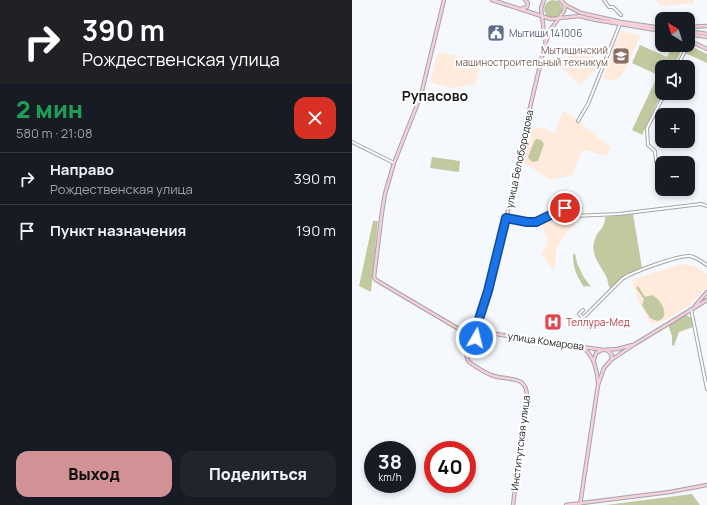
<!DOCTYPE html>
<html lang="ru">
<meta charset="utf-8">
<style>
body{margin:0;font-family:Manrope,sans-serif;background:#20242c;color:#f1f3f6;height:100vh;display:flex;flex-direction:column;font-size:15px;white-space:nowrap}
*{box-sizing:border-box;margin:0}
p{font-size:13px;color:#9ea1a6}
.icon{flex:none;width:22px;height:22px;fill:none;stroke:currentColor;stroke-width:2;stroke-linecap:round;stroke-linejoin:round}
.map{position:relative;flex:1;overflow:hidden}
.side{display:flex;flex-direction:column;background:#171b24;width:352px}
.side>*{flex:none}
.guide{background:#202124;color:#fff;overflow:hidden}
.needle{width:26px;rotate:322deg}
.buttons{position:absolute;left:303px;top:12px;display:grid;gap:8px}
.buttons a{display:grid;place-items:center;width:40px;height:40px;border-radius:8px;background:#171b24;box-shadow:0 2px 6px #0003;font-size:20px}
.speed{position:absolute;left:12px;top:441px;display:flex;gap:8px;font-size:20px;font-weight:700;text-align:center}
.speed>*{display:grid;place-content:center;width:52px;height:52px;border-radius:50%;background:#171b24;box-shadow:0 2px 6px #0003;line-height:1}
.speed small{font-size:10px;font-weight:400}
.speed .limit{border:6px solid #d22;background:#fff;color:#111}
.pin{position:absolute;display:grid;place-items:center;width:34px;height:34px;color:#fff;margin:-17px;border:2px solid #fff;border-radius:50%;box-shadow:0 1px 4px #0007}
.me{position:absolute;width:44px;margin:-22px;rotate:8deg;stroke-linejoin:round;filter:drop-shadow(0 0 3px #0008)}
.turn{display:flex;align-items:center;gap:14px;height:84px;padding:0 16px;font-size:18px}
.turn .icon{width:52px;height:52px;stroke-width:2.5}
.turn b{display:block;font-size:28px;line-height:34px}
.round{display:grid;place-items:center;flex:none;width:42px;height:42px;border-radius:12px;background:#20242c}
.summary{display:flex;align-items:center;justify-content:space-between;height:68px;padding:0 16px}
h1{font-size:24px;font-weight:800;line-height:30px;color:#1e9e55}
.primary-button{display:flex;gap:8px;margin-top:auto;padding:8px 16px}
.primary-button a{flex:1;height:46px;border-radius:12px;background:#d29194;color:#111;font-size:16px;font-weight:800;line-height:46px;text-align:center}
.primary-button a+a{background:#20242c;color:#f1f3f6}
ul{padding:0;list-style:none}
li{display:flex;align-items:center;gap:12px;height:52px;padding:0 16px;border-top:1px solid #363941}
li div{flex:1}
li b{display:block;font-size:15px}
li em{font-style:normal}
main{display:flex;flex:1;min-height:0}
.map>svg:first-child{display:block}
.education{fill:#ffeadb}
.green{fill:#c3c99e}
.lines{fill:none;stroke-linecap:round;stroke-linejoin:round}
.street-casing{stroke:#a2a5a9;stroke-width:4}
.secondary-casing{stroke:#a2a5a9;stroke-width:4.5}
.street{stroke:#fff;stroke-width:2}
.secondary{stroke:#f7cfda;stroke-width:2.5}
.route-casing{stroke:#114b97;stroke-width:10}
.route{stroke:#1a73e8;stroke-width:7}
.labels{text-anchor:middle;stroke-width:4;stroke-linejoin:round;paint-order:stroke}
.service-label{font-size:10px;fill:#4e5e75;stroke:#fff;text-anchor:start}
.education-label{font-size:10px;fill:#785e54;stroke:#fff;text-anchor:end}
.street-label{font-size:10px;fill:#18191a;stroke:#fff}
.health-label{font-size:10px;fill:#be3a42;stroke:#fff;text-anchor:start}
.district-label{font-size:14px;font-weight:bold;fill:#18191a;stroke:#fff}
</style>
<main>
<section class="side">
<div class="guide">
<div class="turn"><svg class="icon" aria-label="right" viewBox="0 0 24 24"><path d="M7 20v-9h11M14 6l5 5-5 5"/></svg><div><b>390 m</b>Рождественская улица</div></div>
</div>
<div class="summary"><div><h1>2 мин</h1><p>580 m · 21:08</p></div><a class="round" style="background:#d93025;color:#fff"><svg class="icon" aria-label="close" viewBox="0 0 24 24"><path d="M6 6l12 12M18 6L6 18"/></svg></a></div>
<ul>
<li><svg class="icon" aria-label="right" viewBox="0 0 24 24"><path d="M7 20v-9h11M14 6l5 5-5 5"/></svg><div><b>Направо</b><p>Рождественская улица</p></div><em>390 m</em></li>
<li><svg class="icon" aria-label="arrive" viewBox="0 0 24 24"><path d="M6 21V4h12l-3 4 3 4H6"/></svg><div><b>Пункт назначения</b></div><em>190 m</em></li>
</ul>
<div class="primary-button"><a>Выход</a><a>Поделиться</a></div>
</section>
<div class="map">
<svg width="355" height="505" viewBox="0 0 355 505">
<rect width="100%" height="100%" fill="#f5f8fc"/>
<path class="education" d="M304,0H342V3L309,6Z
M268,31L289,35L269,77L260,81L251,78Z
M227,44L249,63L229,85L207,66Z
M86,52L128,61L124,84L99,88L78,82Z
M211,111L219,115L258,147L255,156L233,150L230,151L220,175L199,180L172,163L178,127L185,129L186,127L196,129L195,130L203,133Z
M213,211L224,223L214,233L207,244L204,251L203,268L201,269L189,254L195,245V238L189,222Z
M332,264L342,266L355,274V287L338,305L314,320L299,324L286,300L280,280L326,265Z"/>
<path class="green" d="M192 9a9 9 0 1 1 18 0a9 9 0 1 1-18 0Z
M288,45L315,57L320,47L317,45H336L355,54V63L329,51L322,67H310V92L290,135L280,130L306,75L280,63Z
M184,139L189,140L192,144L186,161L181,162L178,160L176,157L182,142Z
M80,157L108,161L107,172L78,168Z
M281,214L290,268L273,275L259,289C256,286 256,282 255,278C249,265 237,255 243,239C246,230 254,227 253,217Z
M21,221H26L19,292L7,286Z
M223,253L225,263L231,276L239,287L234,286L232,287C225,277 221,268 221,255Z
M286,286L293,297L300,295C309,299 320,318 305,321L298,318L290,305L292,299L284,288Z
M334,315L339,318L341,327L327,332L322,346L320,345V336L316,325Z
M340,494L348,505H254Z"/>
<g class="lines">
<g class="street-casing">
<path id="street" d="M252,0L257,7H261L269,15
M325,67L338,41
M226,121L236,104L268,24
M0,142L42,163
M309,176L308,164L304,162L303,151L296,145L295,128L313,93
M154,218L175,222H185L213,209H215L222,216L267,214L349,204L355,206
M339,309L355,389
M231,310L227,314L231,318L270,279C280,272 327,255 338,256C344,257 350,262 355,265"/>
</g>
<g class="secondary-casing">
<path id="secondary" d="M92,0L69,95L42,163L33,194L30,212L22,277L24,280L117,335
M140,0L199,19L227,16L244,20L310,31
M192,0L189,8L193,40
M208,0L215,6L229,13L269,22L310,28
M169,9L175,7L176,3L173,0
M336,27L355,26
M336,31L355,34
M336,34L355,37
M336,40L355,49
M343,306L355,292
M121,329L137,333L251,350L266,349L280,345
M112,331L118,330L123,326L133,304L155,215L172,133L193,44L199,29L212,11L213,6L210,1
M118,335C117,345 111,353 117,362C124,367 133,373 142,376C158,381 176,374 175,399L161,505
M118,336L123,338L135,334
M116,346L124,338
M230,347C242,355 245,369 246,383
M255,350L260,355L259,360
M242,360L244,353L250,350
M214,505L318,492L355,485
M228,505L246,385L252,368L259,360L283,344L355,300"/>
</g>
<use href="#street" class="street"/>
<use href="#secondary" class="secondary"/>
</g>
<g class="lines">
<g class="route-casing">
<path id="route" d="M124,338L127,335L126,328L127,319L136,291L154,218L175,222H184L213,208"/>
</g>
<use href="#route" class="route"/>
</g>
<defs>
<g id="civic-square" transform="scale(0.9)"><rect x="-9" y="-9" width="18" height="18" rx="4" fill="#5c6f8a" stroke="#fff"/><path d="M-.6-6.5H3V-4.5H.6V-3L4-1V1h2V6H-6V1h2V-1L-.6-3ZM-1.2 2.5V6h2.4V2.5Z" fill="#fff"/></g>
<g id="university-square" transform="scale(0.9)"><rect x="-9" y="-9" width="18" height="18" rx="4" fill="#8d6e63" stroke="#fff"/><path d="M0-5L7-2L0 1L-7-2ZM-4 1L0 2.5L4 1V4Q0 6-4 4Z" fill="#fff"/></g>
<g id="hospital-square" transform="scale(0.9)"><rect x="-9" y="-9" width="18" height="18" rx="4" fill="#e0444e" stroke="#fff"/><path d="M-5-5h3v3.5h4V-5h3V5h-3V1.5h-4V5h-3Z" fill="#fff"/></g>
</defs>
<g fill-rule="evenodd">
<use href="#civic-square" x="144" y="33"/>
<use href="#university-square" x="269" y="56"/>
<use href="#hospital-square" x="201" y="322"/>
</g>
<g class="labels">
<g class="service-label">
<text x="157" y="37">Мытищи 141006</text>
</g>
<g class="education-label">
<text x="256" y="54">Мытищинский<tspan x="256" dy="12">машиностроительный техникум</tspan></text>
</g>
<g class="street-label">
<text transform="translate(167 159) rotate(-78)" y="4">улица Белобородова</text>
<text transform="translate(194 341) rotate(8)" y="4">улица Комарова</text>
<text transform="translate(168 443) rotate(-83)" y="4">Институтская улица</text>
</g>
<g class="health-label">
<text x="214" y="326">Теллура-Мед</text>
</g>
<g class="district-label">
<text x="83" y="101">Рупасово</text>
</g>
</g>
</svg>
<div class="buttons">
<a><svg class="needle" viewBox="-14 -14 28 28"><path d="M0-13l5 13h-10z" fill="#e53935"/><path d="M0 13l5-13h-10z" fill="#9ea1a6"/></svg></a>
<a><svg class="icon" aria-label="sound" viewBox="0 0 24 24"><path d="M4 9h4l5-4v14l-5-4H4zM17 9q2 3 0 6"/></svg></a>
<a>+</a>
<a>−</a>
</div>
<div class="speed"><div>38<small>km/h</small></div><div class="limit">40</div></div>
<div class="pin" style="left:213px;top:208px;background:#d93025"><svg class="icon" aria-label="arrive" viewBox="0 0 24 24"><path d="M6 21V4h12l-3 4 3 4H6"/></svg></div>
<svg class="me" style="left:124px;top:338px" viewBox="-20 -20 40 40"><circle r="17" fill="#1a73e8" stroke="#fff" stroke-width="3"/><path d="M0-11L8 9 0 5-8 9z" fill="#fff"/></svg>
</div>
</main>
